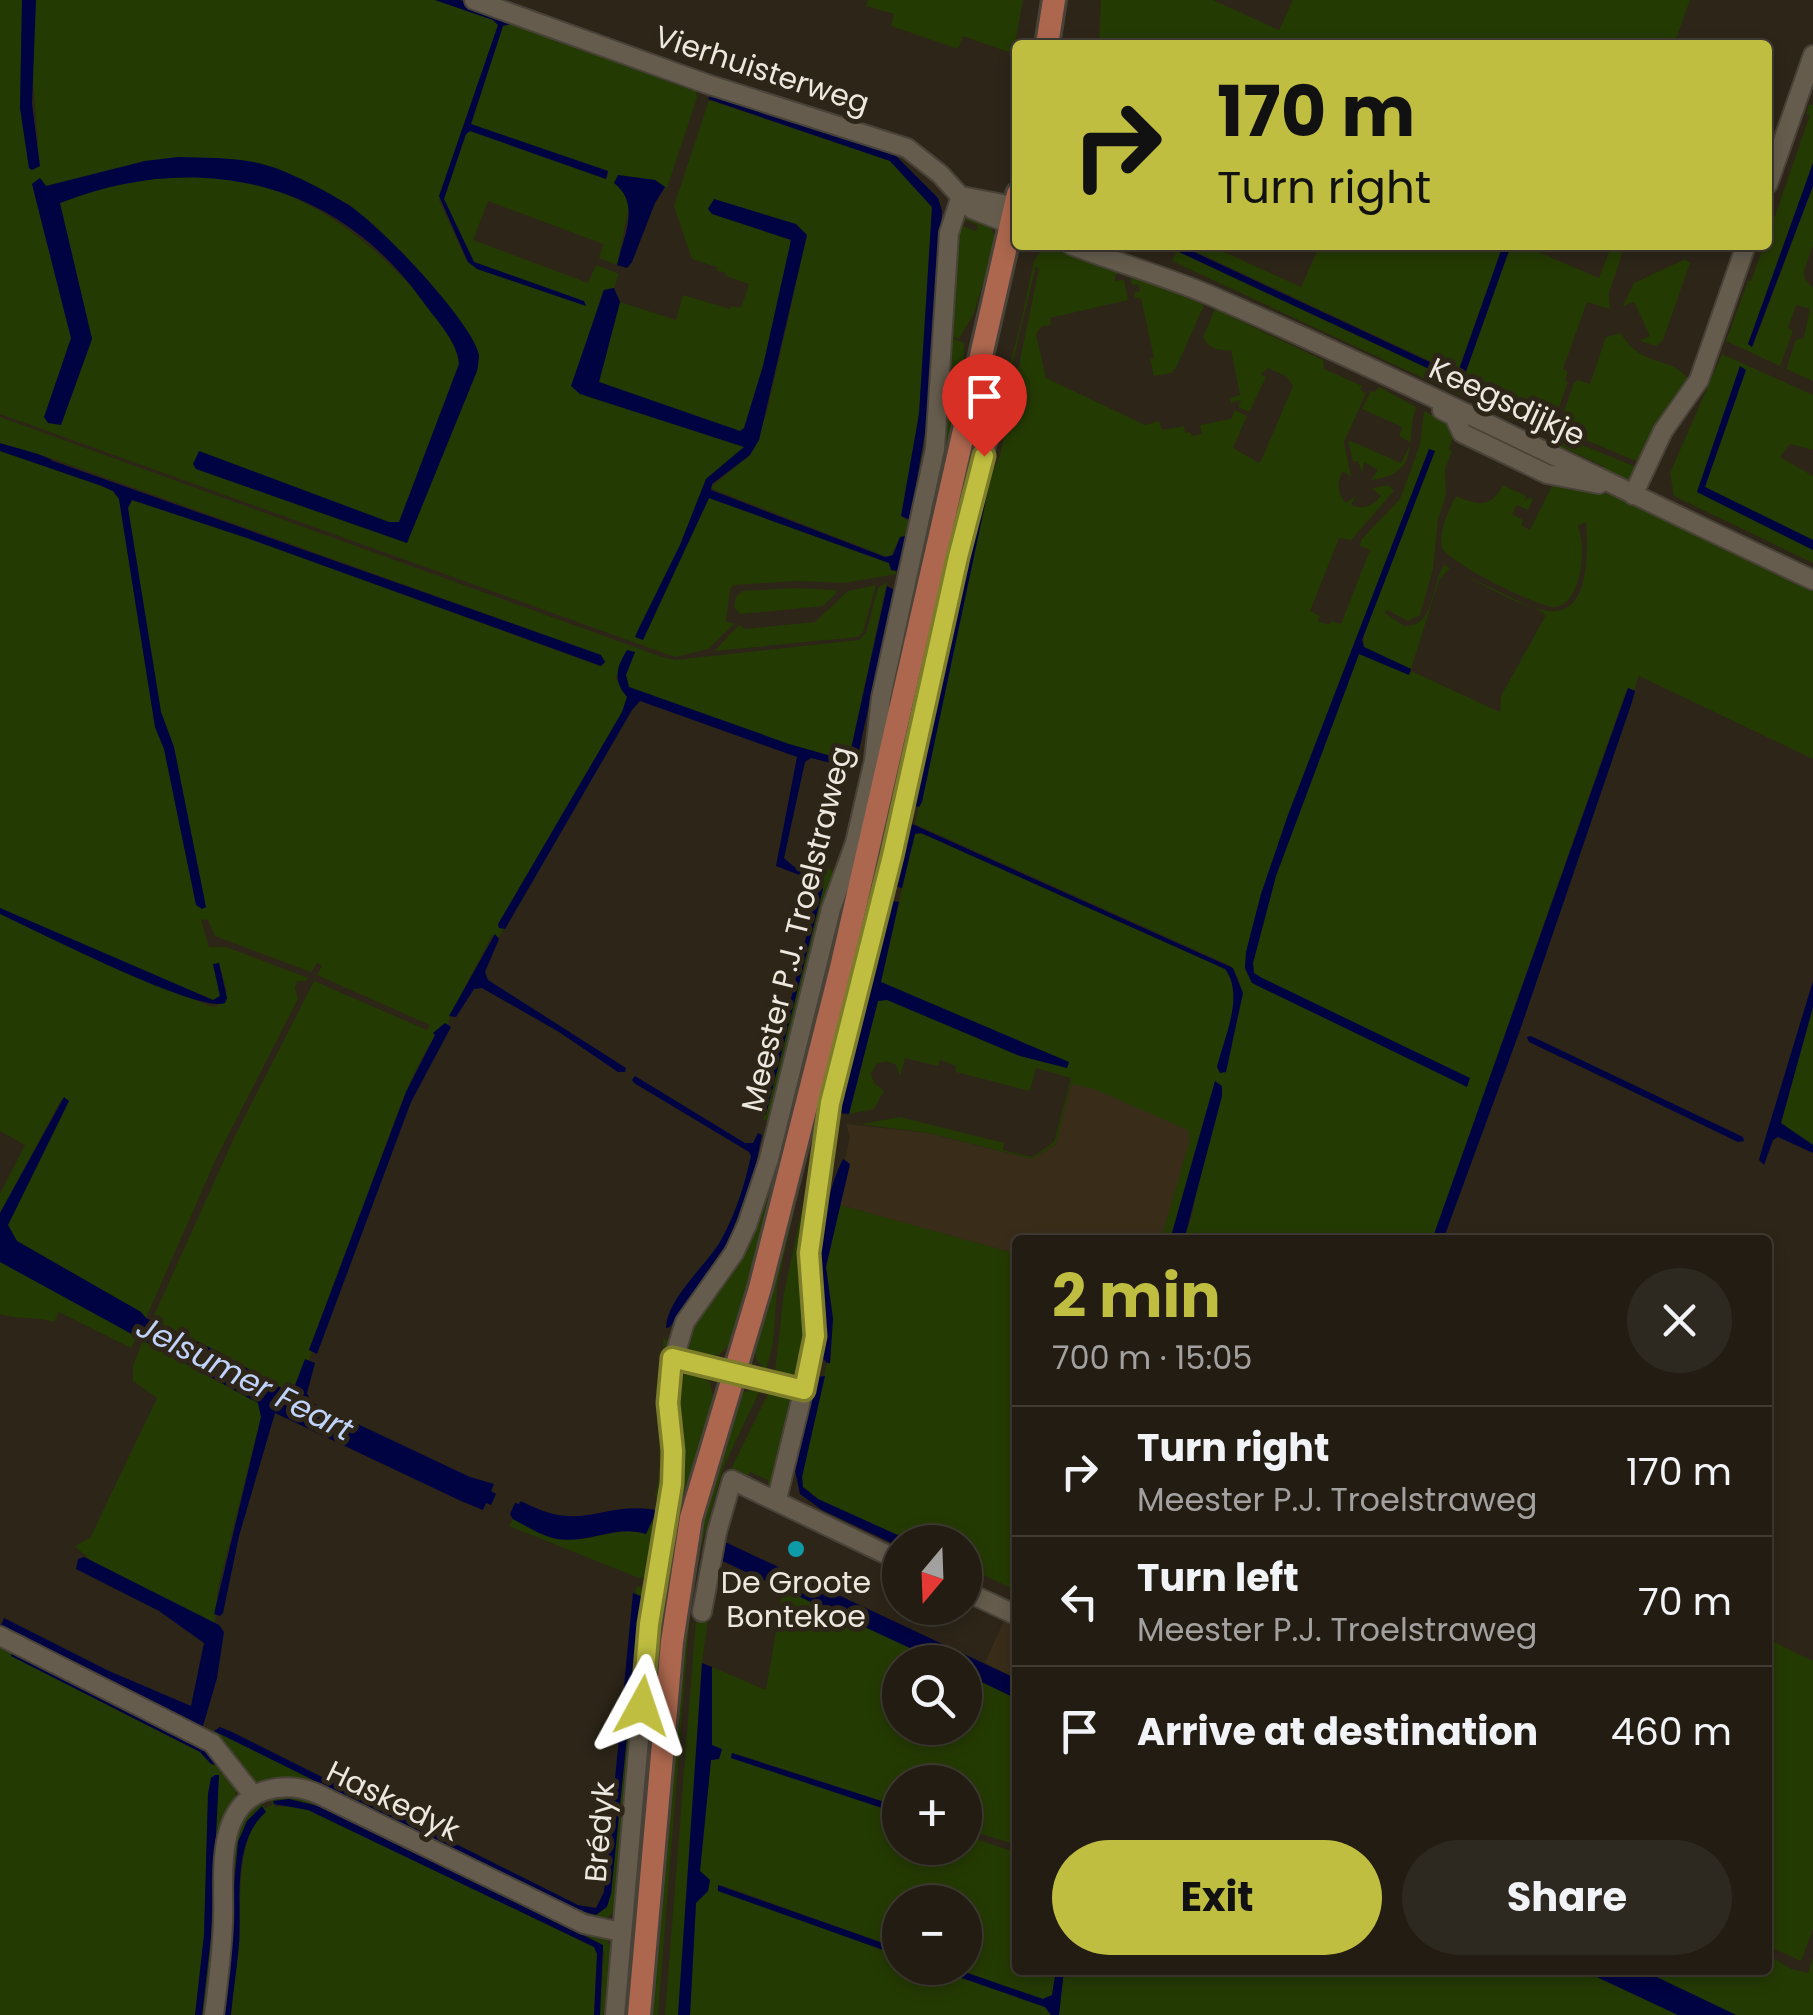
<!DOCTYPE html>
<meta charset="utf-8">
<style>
body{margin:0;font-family:Poppins,sans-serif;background:#2e2920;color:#f1f3f6;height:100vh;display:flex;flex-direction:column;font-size:38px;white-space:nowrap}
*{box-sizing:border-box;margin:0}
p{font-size:32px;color:#a2a19f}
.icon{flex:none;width:55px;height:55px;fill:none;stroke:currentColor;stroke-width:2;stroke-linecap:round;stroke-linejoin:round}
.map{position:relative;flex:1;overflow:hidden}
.side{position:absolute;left:1012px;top:1235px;width:760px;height:740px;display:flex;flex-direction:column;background:#221c12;border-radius:10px;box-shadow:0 5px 15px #0003,0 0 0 2px #3f3a32}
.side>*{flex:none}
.banner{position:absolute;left:1012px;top:40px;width:760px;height:210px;border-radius:10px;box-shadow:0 5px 15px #0003,0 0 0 2px #3f3a32;background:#bfbe41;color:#111;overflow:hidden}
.needle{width:65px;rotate:199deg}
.fabs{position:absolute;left:882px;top:1525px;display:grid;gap:20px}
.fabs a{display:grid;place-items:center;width:100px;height:100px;border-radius:50%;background:#221c12;box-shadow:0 5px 15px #0003,0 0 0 2px #3f3a32;font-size:50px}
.pin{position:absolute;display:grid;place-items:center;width:85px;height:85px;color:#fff;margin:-102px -42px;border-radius:50% 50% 50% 0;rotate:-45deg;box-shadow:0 0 10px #0007}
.pin .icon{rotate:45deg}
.me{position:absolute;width:110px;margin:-55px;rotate:5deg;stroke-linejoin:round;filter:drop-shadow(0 0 8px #0008)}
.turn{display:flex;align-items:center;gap:35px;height:210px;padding:0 40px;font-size:45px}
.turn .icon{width:130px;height:130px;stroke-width:2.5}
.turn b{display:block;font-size:70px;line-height:85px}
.round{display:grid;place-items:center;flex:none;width:105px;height:105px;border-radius:52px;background:#2e2920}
.headline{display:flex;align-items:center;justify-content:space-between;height:170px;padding:0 40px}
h1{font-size:60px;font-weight:700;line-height:75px;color:#bfbe41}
.button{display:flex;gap:20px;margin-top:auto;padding:20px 40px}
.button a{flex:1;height:115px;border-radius:60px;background:#bfbe41;color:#111;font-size:40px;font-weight:700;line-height:115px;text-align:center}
.button a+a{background:#2e2920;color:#f1f3f6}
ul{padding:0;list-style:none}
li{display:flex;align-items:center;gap:30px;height:130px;padding:0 40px;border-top:2px solid #3f3a32}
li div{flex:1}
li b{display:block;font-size:38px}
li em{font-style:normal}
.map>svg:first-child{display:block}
.built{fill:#392d1a}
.green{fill:#243a03;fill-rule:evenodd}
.water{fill:#000342}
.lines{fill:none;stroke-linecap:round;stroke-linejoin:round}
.minor-casing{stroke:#494238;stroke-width:22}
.major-casing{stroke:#494238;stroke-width:28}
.minor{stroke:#655c4d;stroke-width:18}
.major{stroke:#ac674e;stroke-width:22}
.route-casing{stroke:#7c7c2a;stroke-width:25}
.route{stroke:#bfbe41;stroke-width:18}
.culture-dot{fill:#0f9aa8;stroke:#2d2518;stroke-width:4}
.labels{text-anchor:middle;stroke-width:10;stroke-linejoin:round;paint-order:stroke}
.street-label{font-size:30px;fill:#ede8df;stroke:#2d2518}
.poi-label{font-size:30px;fill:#ede8df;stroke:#2d2518}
.water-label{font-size:32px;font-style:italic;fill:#c0d3fa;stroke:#2d2518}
</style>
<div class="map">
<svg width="1813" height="2015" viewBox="0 0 1813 2015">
<rect width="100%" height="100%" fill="#2d2518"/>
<path class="built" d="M1075,1069L1201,1125L1170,1240H1018L1017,1254L840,1205L850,1165L845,1159L850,1137L846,1124L928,1133L1032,1159L1056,1144Z
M1006,1616L1017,1621V1679L985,1663Z"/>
<path class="green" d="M0,0H22L20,108L29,167L38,141L32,69L36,0H435L493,20L498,25L439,200L467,262L587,303L474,262L444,199L466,133L470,131L606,179L608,176V171L471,124L503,25L511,24L696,90L697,98L667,188L655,180L618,175L615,183L627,194L629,206L617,265L599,258L603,244L488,201L473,240L588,283L596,265L619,274L614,288L603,290L573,389L744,447L706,479L680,545L636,637L643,639L709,498L889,563L897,574L844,583L797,581L734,585L730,589L726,622L735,623L708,649L675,657L0,414ZM218,158L276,168L348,204L373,224L404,254L477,371L407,543L196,469L193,464L389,522H399L459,364C458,341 423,298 406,281C304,174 198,149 59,203L92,339L61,424L71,338L33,189L43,181L46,186L145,161Z
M868,0H1023L1014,48L1017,55L963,36L958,49L891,26L894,14L866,6Z
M1101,0H1213L1279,30L1293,0H1690L1674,45H1104L1099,40Z
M709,100L890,161L932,207L919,414L904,519L910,520L906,536L900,537L890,558L710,488L750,455L767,412L807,235L789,237L791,248L763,366L744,428L740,431L599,382L620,302L676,320L683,295L730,309L732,306L741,308L749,284L726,276V273L716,270L717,267L692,259L674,206Z
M1809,105H1813V163L1748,344L1753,346L1813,186V245L1804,271L1805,279L1813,288V381L1786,369L1796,340L1804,338L1810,309L1796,305L1788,328L1793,331L1780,366L1726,341L1748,281H1751L1764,245H1768V236L1810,115L1806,113Z
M969,216L989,222L996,240L974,313L959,339L948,335L957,224L976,231L978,225L962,219Z
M1182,245H1209L1301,287L1318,249L1310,245H1503L1457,374L1456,381L1478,385L1464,377L1511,245H1522L1599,278L1612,245H1625L1609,293L1610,309L1587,302L1563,369L1568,372L1565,380L1568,382L1550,433L1534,431L1536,425L1529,421L1526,426L1172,261L1177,251L1442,375L1449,370Z
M1053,250L1121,267L1122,273L1115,275V281L1124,280L1128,300L1050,318L1051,325L1042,326L1036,334L1046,378L1145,425L1159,421L1162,430L1184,426L1185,433L1190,432L1192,436L1202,434L1200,425L1231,419L1235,410L1247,416L1233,448L1259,463L1261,461L1293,386L1287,377L1268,368L1261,374L1266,377L1249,412L1238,407L1241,400L1231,403L1230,398L1240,395L1231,350C1220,351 1208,349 1203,337L1215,309L1323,360L1324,369L1362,386L1360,390L1366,393L1344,442L1351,477L1343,471C1336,483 1337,493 1346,503L1355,496L1351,505C1363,510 1373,506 1381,496L1372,488L1389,485L1394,491L1351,540L1339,538L1310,611L1320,616L1318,621L1329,625L1331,621L1341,624L1370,550L1360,546L1361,540L1400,499L1420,445L1424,411L1446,422L1453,437L1449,449L1452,451L1445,469L1446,495L1438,520L1433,569L1420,615L1408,621L1387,610L1385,613L1404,626C1436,627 1430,585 1444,565C1524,603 1595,664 1586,522L1577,526C1588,543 1582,603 1556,607C1540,609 1447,562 1442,547C1438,532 1449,509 1456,496C1476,505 1492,509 1503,485L1526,496L1525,501L1528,498L1533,499L1528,510L1517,505L1512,514L1523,520L1521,525L1530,530L1552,486L1560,483L1625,498L1813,587V759L1639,676L1634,690L1628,688L1625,694L1432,1240H1184L1192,1216L1215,1082L1170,1240H1161L1190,1139L1188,1130L1094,1089L1071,1084L1056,1144L1032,1159L928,1133L845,1122L862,1124L900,1117L1004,1143L1003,1150L1032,1157L1054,1142L1071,1078L1036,1068L1030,1091L956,1072V1066L940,1060L938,1066L905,1058L900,1076L896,1065L886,1061L876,1064L871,1074L874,1083L884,1091L874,1109L849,1114L878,1001L886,999L1020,1056L1068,1063L881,982L915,833L928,835L1225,969C1245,995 1224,1038 1217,1067C1227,1037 1257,991 1229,965L915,824L991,476L1000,455L1039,269L1036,266L996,432L995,453L990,436L1020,327L1034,261L1040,252ZM1429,450L1434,452L1364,634V647L1411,669L1439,580L1450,568L1544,613L1545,617L1501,696L1500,712L1411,671L1409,674L1359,654L1276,876L1253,963L1254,973L1262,978L1467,1086L1252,983L1245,968L1246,952L1261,894L1288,815Z
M1685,259L1690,263L1663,340L1656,346L1640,341L1650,336L1634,302L1623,306L1634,283Z
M1130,275L1204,305L1176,368L1171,373L1154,376L1150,359L1154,358L1141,298H1135L1134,293L1140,291L1138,284L1132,285Z
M1621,333C1641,370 1674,354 1689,381L1641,463L1566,432L1557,431L1574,383L1578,380L1590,384L1606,337Z
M948,337L964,343L963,394L898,696L776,1197L731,1343L719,1355L705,1356L691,1351L686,1337L727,1272L842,892Z
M1722,354L1813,395V450L1790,444L1780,457L1813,476V540L1705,487L1740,366L1697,492L1813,550V563L1674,496L1670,473Z
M1379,387L1416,407C1405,441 1422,474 1371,480L1378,470L1364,462L1362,473L1358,461L1353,462L1348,440L1401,463L1411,443L1399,436L1402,427L1362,409L1371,391L1375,392Z
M0,417L662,657L675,660L859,640L866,633L878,588L887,582L849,758L845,760L789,744L629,687L626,675L635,652L620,662L616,679L628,697L622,712L499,937L492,935L450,1016L448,1025L444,1023C412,1066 395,1120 377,1169C354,1229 332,1289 309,1349L312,1352L309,1360H305L292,1391L288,1392L219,1352L152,1320L234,1138L314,981L427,1030L430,1025L317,975L322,966L317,963L311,972L215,936L208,920L201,919L209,947H226L308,978L306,981H297L295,988L298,999L215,1161L146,1318L141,1312L17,1242L8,1225L69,1101L61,1100L0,1213V1194L25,1145L0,1131V914L134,976L210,1006L216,1007L227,991L219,963L213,964L220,996L213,1000L0,908V451L99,485L113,491L119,499L155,727L164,749L196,904L204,908L174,747L161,712L128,508L132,500L247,538L600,666L601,655L48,457L0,443Z
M1562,437L1639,468L1631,478L1622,480L1606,475L1603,466L1564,448L1555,451L1541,440Z
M876,585L863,632L858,637L714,651L739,625L745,629L815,622L848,591Z
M794,588L836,590V594L823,606L740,614L734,607L736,597L742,591Z
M825,866L836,874L770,1121L763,1120L820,903Z
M1813,1007V1145L1781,1124Z
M818,1134L810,1328L801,1369L791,1376L775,1375V1371L784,1293Z
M803,1157H806L777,1287L773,1343L766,1371L756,1359L755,1341Z
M840,1205L1017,1254V1591L965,1566V1542H913L818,1499L803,1487L802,1477L827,1363H830L833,1319L826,1267Z
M0,1262L138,1335L131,1348L59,1312L54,1322C35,1316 19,1320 0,1314Z
M663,1337L671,1344L663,1390L668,1476L650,1577L639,1578L509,1526L513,1519C527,1526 542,1537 558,1539C589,1544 617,1525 646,1534L661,1505L655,1496C665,1460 656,1430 656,1392C657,1374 665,1354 663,1337Z
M143,1340L258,1402L261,1417L218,1588L215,1623L96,1565L75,1546L90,1538L157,1398L133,1381V1366Z
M694,1372L710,1382L713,1396L685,1506L631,2015H620L654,1626L677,1444L676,1382L685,1374Z
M762,1386L723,1468L701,1547L691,1601L658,2015H646L679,1650L703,1511L738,1401L744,1392Z
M771,1388L787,1394L793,1403L773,1485L768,1488V1480L750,1472L745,1480L729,1473Z
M637,1586L646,1589L648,1594L616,1909L607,1918L594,1922L309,1786L258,1784L206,1735L208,1728L214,1731L591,1915L611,1894L634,1666L645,1598L635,1593Z
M783,1589L940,1662H900V1728H965V1674L1017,1699V1845L965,1829V1782H900V1807L740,1755L730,1756L900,1814V1848H965V1835L1017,1853L1018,1970H1056L1052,1995L1043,1999L953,1968H965V1902H900V1949L721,1885L716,1889L900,1956V1968H933L1045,2007L1051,2015H690L696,1903L708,1891L700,1871L711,1760L719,1759L722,1750L712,1745V1667L766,1690Z
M696,1618L708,1619L702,1663L678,2015H665Z
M1768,1639L1813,1661V1929L1801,1961L1768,1946Z
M0,1646L35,1657L193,1736L216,1751L234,1778L236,1789L235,1805L222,1844L220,1913L211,2015H202L211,1937L218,1775L211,1778L208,1794L204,1935L195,2015H0ZM12,1652L205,1746L213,1753L217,1765L211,1764L200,1752L11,1656Z
M304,1793L607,1940L614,1952L610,2015H600L604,1952L598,1942L318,1806L290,1799L274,1801L275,1807L291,1806L308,1810L594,1947L597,1954L594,2015H231C233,1991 237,1967 239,1943C242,1901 235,1855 258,1818L255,1811L233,1872L230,1959L222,2015L234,1828L258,1799L265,1808L273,1805L266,1795Z
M1768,1955L1791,1969L1808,1973L1813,1958V2015H1736L1642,1970H1768Z
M1064,1970H1582L1678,2015H1059Z"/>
<path class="water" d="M22,0H36L32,104L40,166L32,170L29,168L20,108Z
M435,0H460L697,88L692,90L511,24L503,26L471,124L608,171L606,179L470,131L466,134L444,199L474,262L584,301L586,306L477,269L468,262L439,196L498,25L493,20Z
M713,93L893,153L938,198L942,211L929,409L910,520L901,516L919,414L932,207L890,161L708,99Z
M178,157C209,158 248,157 278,169C301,178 326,191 347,204C378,223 472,321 479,355C479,358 478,368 477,371L407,543L196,469L193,464L199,451L389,522H399L459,364C458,341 434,318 421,299C334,178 193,150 60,203L92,339L61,425L48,423L44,417L71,338L32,184L40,178L46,186L145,161Z
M1813,163V186L1752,347L1748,344Z
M618,175L655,180L665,187L655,203L632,262L627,268L617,265C624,235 641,204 614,183Z
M714,199L796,224L807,235L759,440L750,455L712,484L711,490L885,557L893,555L900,537L906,536L897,571L891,570L889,563L709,498L643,640L635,637L638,630L680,545L706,479L744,447L580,394L571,386L604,290L614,288L620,302L599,382L740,431L744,428L763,366L791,240L712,214L708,209Z
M1179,245L1449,371L1442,375L1177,251Z
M1503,245H1511L1464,377L1543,414L1537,416L1455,381Z
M1740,366L1746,370L1705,487L1813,540V550L1697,492Z
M0,443C15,448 44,454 53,461L601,655L605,662L601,666L247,538L132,500L128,508L161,712L174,747L206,907L202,909L196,905L164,749L155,727L119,499L113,491L99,485L0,451Z
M1429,449L1435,451L1362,640L1364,647L1411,669L1409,675L1359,654L1276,876L1253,963L1254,973L1262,978L1470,1078L1467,1087L1252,983L1245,968L1246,952L1261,894L1288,815Z
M989,466L992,467L991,476L922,802L919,807L913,806L960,580Z
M887,586L894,590L855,769L811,758L805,762L784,858L793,866L820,874L823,889L766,1115L763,1113L818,888L815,881L776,866L797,757L640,701L632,710L505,929L499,928L498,924L622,712L627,697C613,681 616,668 627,650L635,652L626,675L629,687L789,744L845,760L849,758Z
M1628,688L1635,691L1632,702L1519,1033L1443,1240H1432Z
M912,824L1233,968L1243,993L1226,1072L1220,1073L1217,1067C1224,1038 1245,995 1225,969L921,833L915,834L902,888L894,886L906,831Z
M891,901L899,902L881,982L1069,1062L1067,1068L1020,1056L887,1000L878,1001L849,1114L839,1113Z
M0,908L213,1000L220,996L213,964L219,963L227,998L225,1003C199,1014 35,930 0,914Z
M495,934L499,939L485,972L488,980L626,1068L625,1072H618L559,1032L482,988L474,989L456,1017L449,1016Z
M1813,981V1007L1781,1123L1813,1145V1153L1778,1137L1773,1140L1764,1165L1759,1160L1762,1149Z
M445,1023L451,1027L411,1102L317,1354L309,1350L406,1092L435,1035L433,1033Z
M1531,1036L1743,1137L1744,1141L1738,1142L1529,1042L1527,1037Z
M635,1076L745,1143H753L758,1133L762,1135L754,1173L729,1240L670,1327L666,1328C667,1298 707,1265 721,1240C735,1215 745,1184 751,1156L749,1152L634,1083L632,1080Z
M1215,1081L1222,1086V1096L1184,1240H1170Z
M64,1097L69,1101L8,1225L17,1241L141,1312L146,1318L219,1352L288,1392L293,1391L305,1359L315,1363L307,1393L311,1402L470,1477L494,1484L491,1491L496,1494L491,1505L486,1503L483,1510L461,1501L275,1413L239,1536L223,1613L220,1616L214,1614L261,1417L258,1403L0,1262V1213Z
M843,1159L850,1164L826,1267L833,1319L830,1363H827L822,1357C825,1326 818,1298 818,1268C817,1240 830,1183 843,1159Z
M825,1376L802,1477L803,1487L818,1499L913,1542H900V1547L822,1510L800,1494L795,1470L817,1377Z
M521,1501C584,1535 599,1500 657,1510L646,1534C617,1524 588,1544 557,1539C542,1536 526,1526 513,1519L510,1514L515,1503L519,1504Z
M723,1541L1017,1679V1699L965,1674V1662H940L716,1558Z
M84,1557L219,1625L224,1632L217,1678L203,1726L193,1725L5,1631L1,1626L4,1618L109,1671L191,1706L204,1643L159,1611L76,1569L78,1559Z
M633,1593L645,1598L634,1666L611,1894L607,1907L596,1915L571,1908L214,1731L220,1727L232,1732L578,1905L596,1908L604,1892Z
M12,1652L205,1746L217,1765L211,1764L200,1752L11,1656Z
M702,1663L712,1667V1745L722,1749L719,1759L711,1760L700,1871L710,1880L708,1891L696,1903L690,2015H678Z
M732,1753L900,1807V1814L731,1758Z
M215,1775H219L211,1937L202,2015H195L204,1935L208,1794L211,1778Z
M289,1799L318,1806L603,1945L600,2015H594L597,1954L594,1947L308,1810L274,1804L273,1801Z
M262,1806L266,1812C231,1842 242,1904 239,1945C237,1968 233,1992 231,2015H222L238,1842L247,1821Z
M718,1885L900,1949V1956L718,1891Z
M933,1968H953L1043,1999L1052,1995L1056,1970H1064L1059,2015H1051L1045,2007Z
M1582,1970H1642L1736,2015H1678Z"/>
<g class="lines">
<g class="minor-casing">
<path id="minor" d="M474,0L707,84L907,148L940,174L972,209L1018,227
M1768,184L1813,55
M961,196L1018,207
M1071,245C1118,263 1168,277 1214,297C1417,386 1613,486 1813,580
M1442,410L1454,416L1462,433L1547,474L1599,484
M1633,495L1663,431L1699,380L1746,245
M673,1358L804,1390
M777,1499L813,1351L815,1324L809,1253L830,1103L892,855L958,557L988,438
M965,1591L1018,1616
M702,1612L717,1532L732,1480L900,1561
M0,1636L212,1743L253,1795
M214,2015C218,1984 222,1953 223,1922C225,1881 213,1808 264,1791C282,1785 298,1786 316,1793L584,1924L621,1932
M615,2015L649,1624L672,1484L673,1451L668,1403L670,1371L685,1322L734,1253L747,1225L769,1159L831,909L855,843L874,760L881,698L935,449L949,233L961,196"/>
</g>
<g class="major-casing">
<path id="major" d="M1047,45L1054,0
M639,2015L672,1642L691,1518L760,1288L841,968L1018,194"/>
</g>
<use href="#minor" class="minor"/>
<use href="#major" class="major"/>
</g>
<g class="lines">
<g class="route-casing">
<path id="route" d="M642,1706L649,1624L672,1484L673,1451L668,1403L672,1358L804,1390L815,1336L809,1253L830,1103L892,856L958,557L984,456"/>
</g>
<use href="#route" class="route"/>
</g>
<circle class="culture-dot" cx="796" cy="1549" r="10"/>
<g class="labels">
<g class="street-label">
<text transform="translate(762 70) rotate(18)" y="10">Vierhuisterweg</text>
<text transform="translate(1507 402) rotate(25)" y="10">Keegsdijkje</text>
<text transform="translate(797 929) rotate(-76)" y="10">Meester P.J. Troelstraweg</text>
<text transform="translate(393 1801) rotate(26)" y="10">Haskedyk</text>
<text transform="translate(600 1832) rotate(-85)" y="10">Brédyk</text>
</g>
<g class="poi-label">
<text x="796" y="1593">De Groote<tspan x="796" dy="34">Bontekoe</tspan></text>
</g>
<g class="water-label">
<text transform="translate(245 1378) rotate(27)" y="11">Jelsumer Feart</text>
</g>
</g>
</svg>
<div class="fabs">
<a><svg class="needle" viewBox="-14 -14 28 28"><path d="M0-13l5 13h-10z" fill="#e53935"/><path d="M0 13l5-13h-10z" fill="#a2a19f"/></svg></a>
<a><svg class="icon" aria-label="search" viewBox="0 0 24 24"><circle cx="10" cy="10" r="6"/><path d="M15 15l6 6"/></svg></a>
<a>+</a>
<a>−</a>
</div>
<div class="pin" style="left:984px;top:456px;background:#d93025"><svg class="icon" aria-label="arrive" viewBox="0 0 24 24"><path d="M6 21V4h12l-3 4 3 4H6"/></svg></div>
<svg class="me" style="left:642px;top:1706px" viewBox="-20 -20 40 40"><path d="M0-17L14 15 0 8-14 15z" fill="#bfbe41" stroke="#fff" stroke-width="4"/></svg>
<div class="banner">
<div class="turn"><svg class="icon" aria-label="right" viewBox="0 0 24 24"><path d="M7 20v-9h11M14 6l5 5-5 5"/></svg><div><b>170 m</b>Turn right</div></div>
</div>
<section class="side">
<div class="headline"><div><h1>2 min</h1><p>700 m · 15:05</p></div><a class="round"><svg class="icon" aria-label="close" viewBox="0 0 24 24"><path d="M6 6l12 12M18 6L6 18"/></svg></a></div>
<ul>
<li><svg class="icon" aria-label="right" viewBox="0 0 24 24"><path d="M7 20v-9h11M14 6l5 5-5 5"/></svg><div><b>Turn right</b><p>Meester P.J. Troelstraweg</p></div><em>170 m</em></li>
<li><svg class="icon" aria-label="left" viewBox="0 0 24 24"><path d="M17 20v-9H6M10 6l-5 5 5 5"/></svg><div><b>Turn left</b><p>Meester P.J. Troelstraweg</p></div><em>70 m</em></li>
<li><svg class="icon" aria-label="arrive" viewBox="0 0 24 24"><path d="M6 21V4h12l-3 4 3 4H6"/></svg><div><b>Arrive at destination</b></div><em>460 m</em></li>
</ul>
<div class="button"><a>Exit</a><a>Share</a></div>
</section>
</div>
